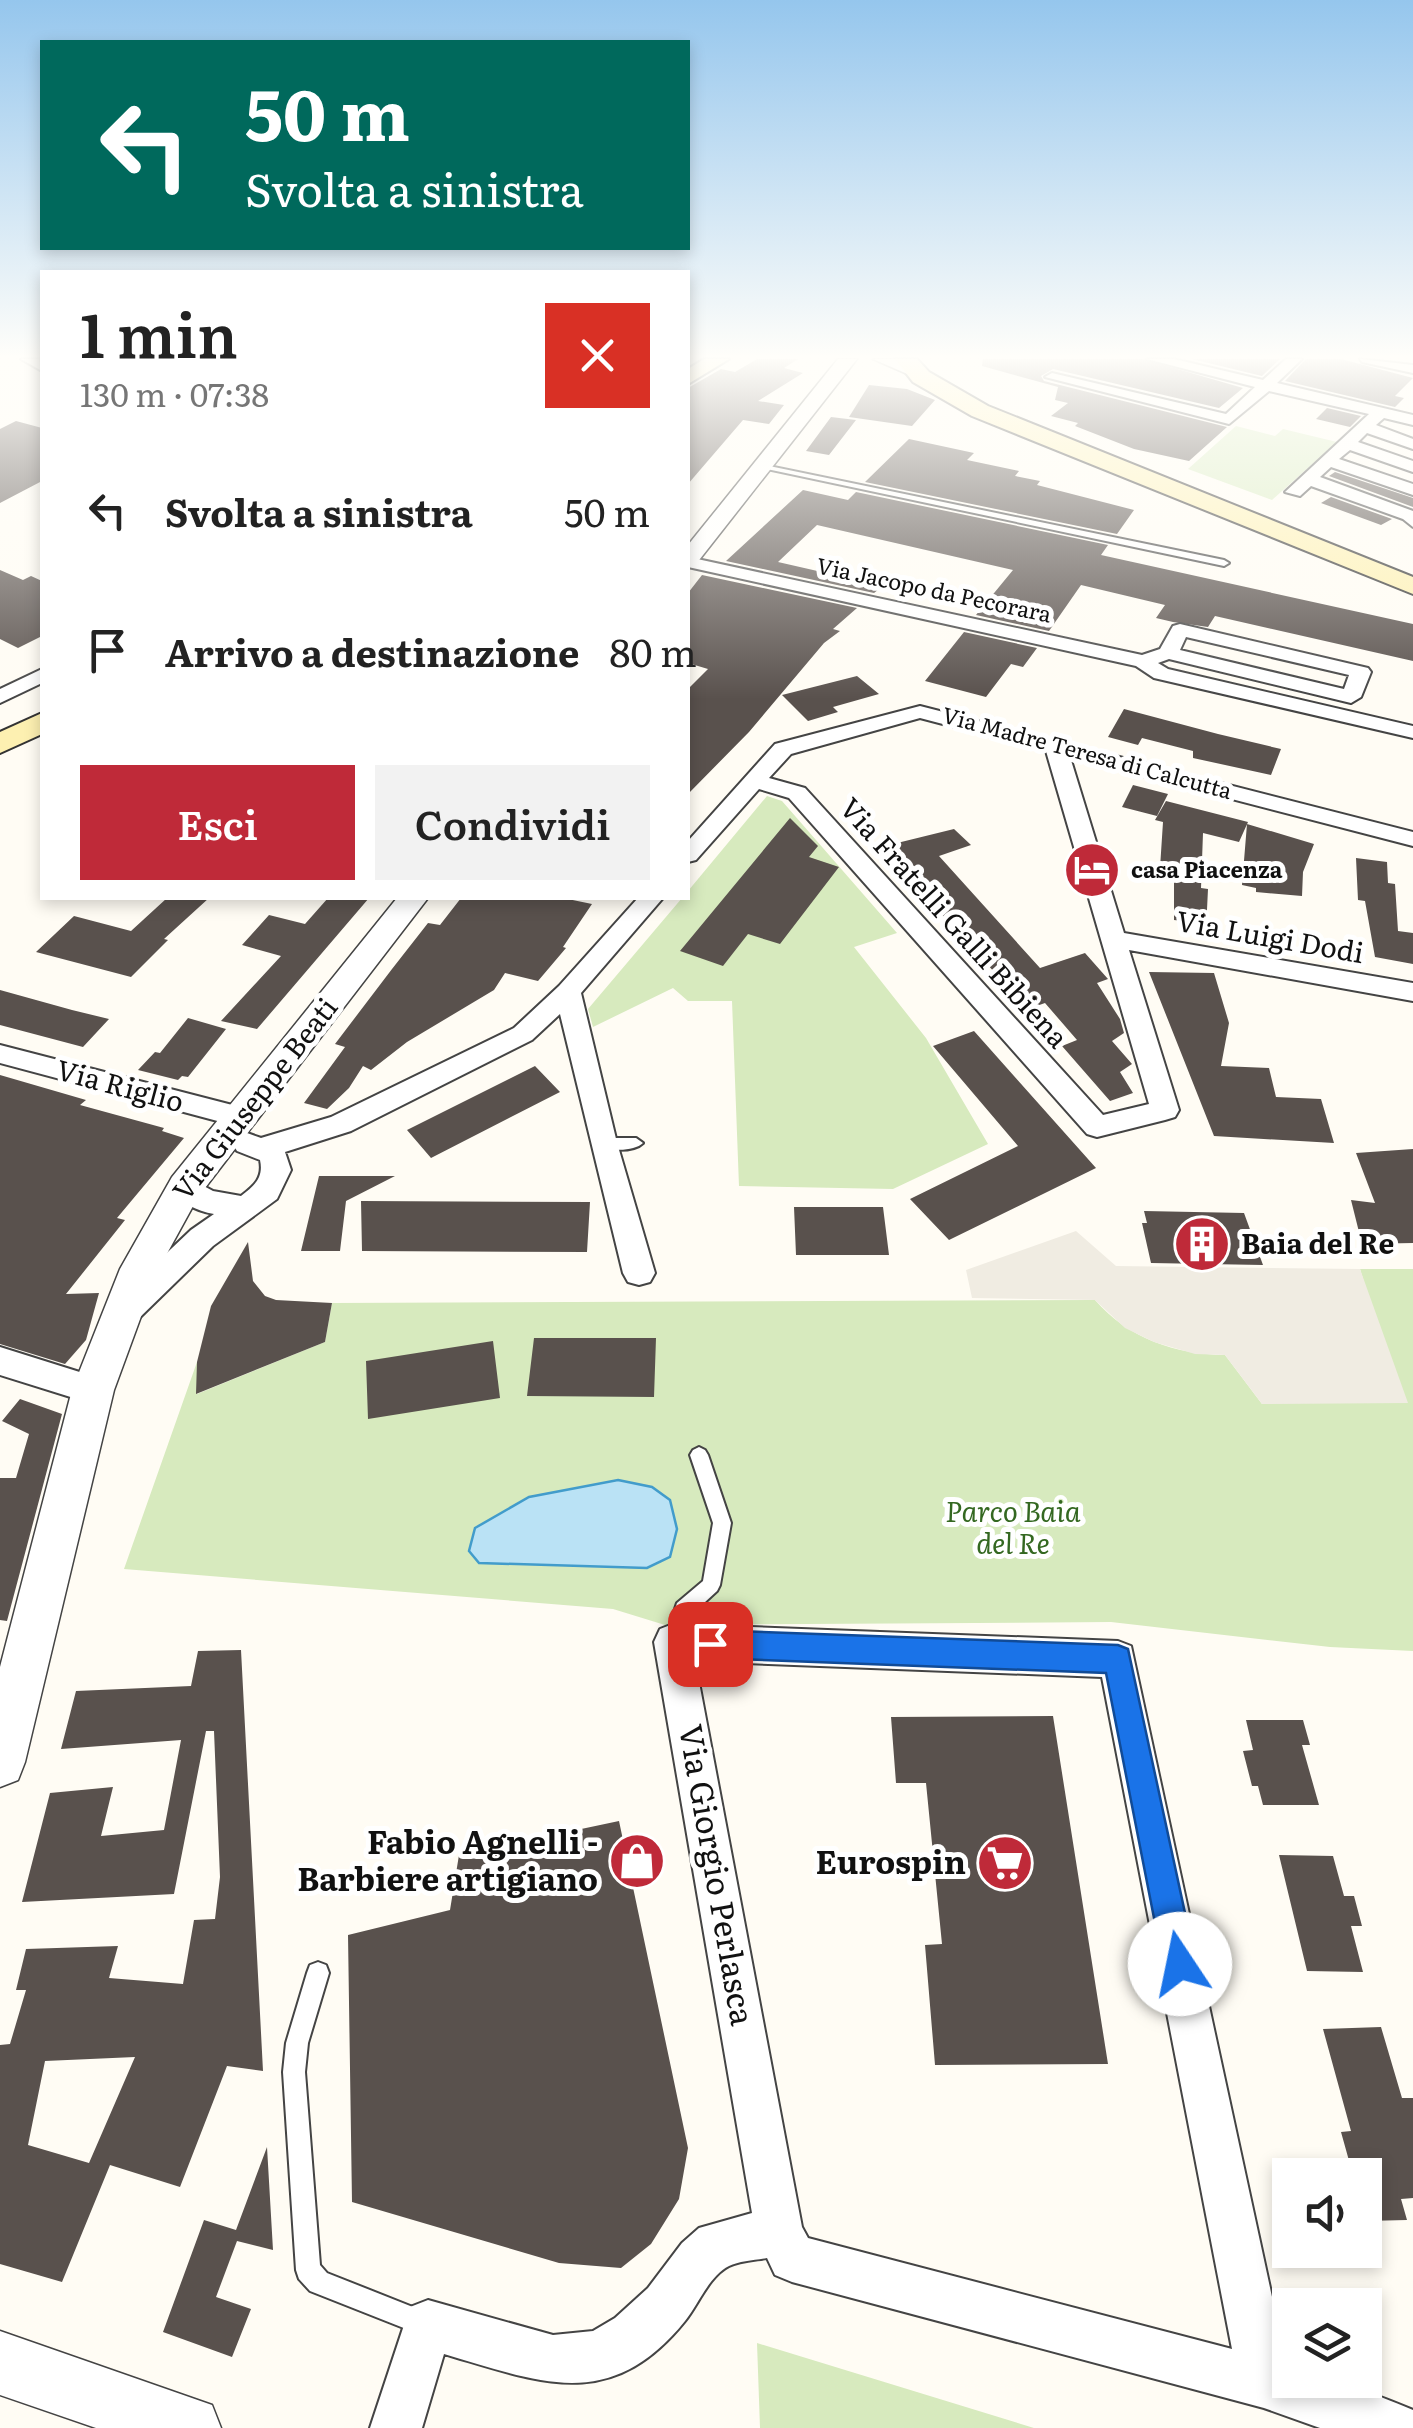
<!DOCTYPE html>
<html lang="it">
<meta charset="utf-8">
<style>
body{margin:0;font-family:Literata,serif;background:#f2f2f2;color:#222;height:100vh;display:flex;flex-direction:column;font-size:38px;white-space:nowrap}
*{box-sizing:border-box;margin:0}
p{font-size:32px;color:#767676}
.icon{flex:none;width:55px;height:55px;fill:none;stroke:currentColor;stroke-width:2;stroke-linecap:round;stroke-linejoin:round}
.map{position:relative;flex:1;overflow:hidden}
.panel{position:absolute;left:40px;top:270px;width:650px;height:630px;display:flex;flex-direction:column;background:#fff;border-radius:0px;box-shadow:0 5px 15px #0003}
.panel>*{flex:none}
.guide{position:absolute;left:40px;top:40px;width:650px;height:210px;border-radius:0px;box-shadow:0 5px 15px #0003;background:#00695c;color:#fff;overflow:hidden}
.controls{position:absolute;left:1272px;top:2158px;display:grid;gap:20px}
.controls a{display:grid;place-items:center;width:110px;height:110px;border-radius:0px;background:#fff;box-shadow:0 5px 15px #0003;font-size:50px}
.pin{position:absolute;display:grid;place-items:center;width:85px;height:85px;color:#fff;margin:-42px;border-radius:20px;box-shadow:0 5px 15px #0006}
.me{position:absolute;width:110px;margin:-55px;rotate:349deg;stroke-linejoin:round;filter:drop-shadow(0 0 8px #0008)}
.turn{display:flex;align-items:center;gap:35px;height:210px;padding:0 40px;font-size:45px}
.turn .icon{width:130px;height:130px;stroke-width:2.5}
.turn b{display:block;font-size:70px;line-height:85px}
.round{display:grid;place-items:center;flex:none;width:105px;height:105px;border-radius:0px;background:#f2f2f2}
.summary{display:flex;align-items:center;justify-content:space-between;height:170px;padding:0 40px}
h1{font-size:60px;font-weight:600;line-height:75px}
.cta{display:flex;gap:20px;margin-top:auto;padding:20px 40px}
.cta a{flex:1;height:115px;border-radius:0px;background:#bf2a39;color:#fff;font-size:40px;font-weight:600;line-height:115px;text-align:center}
.cta a+a{background:#f2f2f2;color:#222}
ul{padding:0;list-style:none}
li{display:flex;align-items:center;gap:30px;height:140px;padding:0 40px}
li div{flex:1}
li b{display:block;font-size:38px}
li em{font-style:normal}
.map>svg:first-child{display:block}
.green{fill:#d7eabe}
.plaza{fill:#f0ece2}
.water{fill:#bae2f5;stroke:#429ccb;stroke-width:2.5}
.building{fill:#59514d;fill-rule:evenodd}
.lines{fill:none;stroke-linecap:round;stroke-linejoin:round}
.service-casing{stroke:#444;stroke-width:4}
.minor-casing{stroke:#444;stroke-width:4}
.tertiary-casing{stroke:#444;stroke-width:3}
.secondary-casing{stroke:#333;stroke-width:4}
.service{fill:#fff;fill-rule:evenodd}
.minor{fill:#fff;fill-rule:evenodd}
.tertiary{fill:#fff;fill-rule:evenodd}
.secondary{fill:#fdf0b1;fill-rule:evenodd}
.route{fill:#1a73e8;stroke:#114b97;stroke-width:2.5}
.labels{text-anchor:middle;stroke-width:10;stroke-linejoin:round;paint-order:stroke}
.far-street-label{font-size:22px;fill:#111;stroke:#fff}
.far-poi-label{font-size:22px;font-weight:bold;fill:#111;stroke:#fff;text-anchor:start}
.street-label{font-size:28px;fill:#111;stroke:#fff}
.poi-label{font-size:28px;font-weight:bold;fill:#111;stroke:#fff;text-anchor:start}
.park-label{font-size:28px;font-style:italic;fill:#346821;stroke:#fff}
.near-poi-label{font-size:32px;font-weight:bold;fill:#111;stroke:#fff;text-anchor:end}
.near-street-label{font-size:32px;fill:#111;stroke:#fff}
</style>
<div class="map">
<svg width="1413" height="2428" viewBox="0 0 1413 2428">
<rect width="100%" height="100%" fill="#fffcf4"/>
<path class="green" d="M1236,426L1275,436L1283,429L1337,442L1272,500L1188,469Z
M767,796L782,801L897,933L854,947L926,1038L988,1144L893,1189L739,1186L732,1001H688L673,988L593,1027L588,1009L682,898H688V891Z
M1360,1269H1413V1651L1330,1647L1111,1622L665,1625L613,1609L124,1569L197,1362V1394L325,1342L332,1303L1095,1300C1129,1339 1175,1354 1225,1355L1262,1404L1369,1299Z
M757,2343L1034,2428H760Z"/>
<path class="plaza" d="M1076,1231L1116,1266L1360,1269L1408,1403L1262,1404L1225,1355L1195,1354L1154,1342L1125,1328L1095,1300L972,1298L966,1270Z"/>
<path class="water" d="M618,1480L652,1487L670,1500L677,1529L670,1557L647,1568L479,1563L469,1551L475,1528L529,1497Z"/>
<path class="building" d="M757,359H798L784,368L803,373L758,401L784,405L769,424L743,420L688,484V388L721,369L735,372Z
M983,359H1143L1243,388L1219,408L1053,369L1041,376L1044,381L1227,427L1189,461L1134,449L1075,426L1078,423L1051,416L1068,403L1055,400L1058,387L982,366Z
M1192,359H1280L1262,376Z
M1306,359H1341L1413,378L1395,396L1404,398L1395,407L1285,381Z
M869,385L907,389L935,400L912,426L849,417Z
M1327,408L1361,416L1350,427L1316,419Z
M831,417L856,420L829,455L806,451Z
M16,421L42,428V481L0,503V429Z
M909,439L974,453L967,460L1019,471L1015,476L1040,481L1037,485L1134,510L1117,534L865,482Z
M1335,472L1413,498V507L1329,476Z
M803,490L848,500L856,492L1108,545L1101,555L1413,624V661L1215,616L1208,627L1173,622L1156,618L1165,605L1081,585L1049,631L976,615L1013,570L817,525L778,562L883,586L874,593L726,561Z
M1331,497L1392,519L1381,525L1321,503Z
M0,570L23,580L31,576L42,581V636L18,648L0,639Z
M702,575L857,608L833,629L840,631L824,643L749,732L688,794V689L708,669L688,663V593Z
M964,632L1037,648L1023,667L1011,664L986,697L925,681Z
M857,676L879,694L833,707L838,712L808,721L782,695Z
M1124,709L1218,734L1281,749L1271,775L1193,758V751L1142,738L1138,745L1108,737Z
M1133,785L1168,794L1157,816L1122,807Z
M1166,801L1248,822L1239,842L1203,833L1201,888L1208,889L1206,930L1182,926V921L1174,920V882L1168,881L1169,870L1160,868L1163,822L1155,820Z
M790,818L818,846L809,857L839,867L780,944L748,934L723,966L680,951Z
M1247,824L1314,844L1303,872L1302,896L1256,892V888L1242,885Z
M954,829L971,845L939,856L1040,968L1085,953L1108,979L1097,983L1120,1019L1124,1033L1112,1041L1132,1064L1120,1072L1133,1093L1110,1101L1062,1046L1077,1040L1045,1003L1028,1009L889,857V845Z
M1356,858L1387,862L1388,883L1395,884L1398,931L1413,933V964L1375,957L1365,901L1358,900Z
M167,898H209L164,939L168,940L131,977L36,952L74,916L131,931Z
M328,898H369L257,1029L221,1021L281,956L242,945L269,915L305,924Z
M461,898H563L592,904L563,947L566,948L538,981L505,973L494,990L407,1042L371,1070L363,1066L349,1088L327,1109L304,1103L345,1047L335,1044L392,969L428,923L440,925Z
M1149,972L1214,973L1229,1023L1221,1066L1269,1068L1276,1097L1321,1099L1334,1143L1214,1136Z
M0,990L72,1010L109,1019L83,1047L0,1025Z
M188,1018L226,1029L188,1077L182,1076L178,1080L138,1070L155,1052L160,1053Z
M974,1031L1096,1168L949,1240L910,1199L1018,1146L933,1046Z
M535,1066L560,1092L431,1158L407,1130Z
M0,1075L86,1100L80,1105L164,1128L162,1131L184,1138L117,1218L125,1220L66,1294L99,1293L86,1340L65,1364L0,1344Z
M1413,1149V1243L1362,1244L1351,1200L1375,1203L1356,1153Z
M319,1176H395L346,1201L340,1251H301Z
M361,1201L590,1202L587,1252L362,1251Z
M794,1207H883L889,1255H796Z
M1144,1211L1244,1213L1263,1265L1151,1263L1142,1223H1147Z
M248,1242L253,1281L265,1296L276,1300L332,1303L325,1342L196,1394L197,1362L211,1306Z
M534,1338H656L654,1397L527,1396Z
M493,1341L500,1398L368,1419L366,1361Z
M20,1399L62,1414L7,1621L0,1620V1478H16L29,1434L2,1421Z
M241,1650L263,2071L227,2066L180,2187L110,2165L62,2282L0,2264V2045L10,2044L26,1990H16L26,1949L118,1946L109,1978L183,1984L194,1920L215,1919L220,1877L214,1731H206L174,1894L22,1902L50,1793L113,1787L101,1836L164,1830L181,1740L61,1749L76,1691L191,1686L198,1651ZM135,2057L89,2163L28,2145L45,2061Z
M1053,1716L1108,2064L935,2065L925,1945L942,1944L926,1783H896L891,1717Z
M1246,1720H1303L1310,1745H1302L1319,1805H1263L1258,1786H1252L1243,1751L1253,1750Z
M619,1821L688,2148L679,2199L651,2244L621,2268L559,2263L352,2202L348,1935L450,1910L459,1855Z
M1279,1855L1333,1856L1344,1896H1354L1362,1926H1351L1363,1972L1307,1971Z
M1381,2027L1402,2098H1413V2198L1401,2199L1407,2220L1365,2221V2175H1353L1341,2132L1351,2131L1323,2029Z
M267,2147L273,2250L237,2241L216,2297L251,2309L232,2357L163,2332L204,2220L236,2230Z"/>
<g class="lines">
<g class="service-casing">
<path id="service" d="M39,364H42V369L38,367Z
M759,464L1224,560L1229,563L1224,566L762,468H759Z
M603,1138H636L643,1143C634,1152 605,1152 596,1143Z
M699,1447L705,1450L708,1455L731,1523L720,1585L717,1591L692,1614L680,1648L673,1651L666,1648L664,1642L677,1603L703,1581L713,1523L690,1455L693,1450Z
M318,1962L326,1965L329,1973L308,2043L305,2072L320,2265L327,2273L433,2315L436,2324L433,2333L424,2336L310,2291L299,2279L296,2270L283,2072L286,2043L307,1973L310,1965Z"/>
</g>
<g class="minor-casing">
<path id="minor" d="M21,359H39L42,371Z
M1147,359H1174L1263,380L1286,359H1302L1277,383L1413,415V425L1384,418L1376,425L1413,439V449L1367,433L1358,442L1413,461V472L1350,450L1339,459L1413,484V495L1331,467L1320,477L1413,511V527L1403,519L1311,486L1300,496L1285,492L1369,414L1269,391L1229,424L1045,377L1052,373L1226,414L1255,387Z
M1360,359L1413,365V373L1362,362Z
M688,557L1142,655L1160,649L1173,626L1180,624L1368,668L1371,672L1361,697L1351,703L1169,659L1158,663L1168,669L1413,726V738L1154,678L1136,666L688,567ZM1186,637L1349,675L1344,689L1180,650Z
M42,669V683L0,703V689Z
M920,706L1413,832V846L1070,757L1124,933L1413,983V1001L1129,950L1179,1110L1175,1117L1165,1120L1097,1137L1087,1134L789,798L759,789L696,860L688,862V841L775,744ZM920,718L1046,751L1149,1104L1103,1115L805,788L769,778L791,754Z
M638,898H663L581,993L617,1143L655,1273L650,1282L639,1285L628,1282L623,1273L560,1014L532,1040L351,1131L285,1152L291,1170L277,1199L213,1246L135,1322L124,1326L113,1322L108,1313L113,1304L191,1230L214,1214C197,1211 179,1203 170,1187L175,1179L185,1176L213,1191L241,1196C254,1186 264,1178 260,1160L237,1151L233,1144L237,1137L247,1133L261,1138L331,1117L514,1028L559,986Z
M0,1045L240,1107L250,1110L254,1117L250,1124L240,1127L0,1063Z
M0,1347L105,1380L110,1390L105,1400L93,1404L0,1375Z
M673,1624L1118,1641L1131,1646L1290,2380C1338,2380 1368,2391 1413,2410V2428H1320L1264,2408L792,2282L775,2275L767,2258C755,2260 739,2261 729,2266C709,2276 698,2305 685,2321C610,2414 540,2382 444,2354L422,2428H370L410,2307L428,2300L553,2335L593,2331L615,2318L648,2288L682,2243L699,2228L752,2213L654,1642L660,1629ZM695,1661L1102,1677L1232,2349L808,2238L802,2227Z"/>
</g>
<g class="tertiary-casing">
<path id="tertiary" d="M838,359H857L696,564L688,566V545Z
M873,359H900L921,370L912,376Z
M397,898H428L198,1197L158,1270L114,1390L25,1762L18,1780L0,1787V1667L72,1390L120,1269L172,1177Z
M0,2331L212,2405L221,2428H96L0,2395Z"/>
</g>
<g class="secondary-casing">
<path id="secondary" d="M704,359H729L688,384V369Z
M895,359H917L929,372L988,406L1413,577V594L972,416L913,382Z
M42,713V734L0,753V732Z"/>
</g>
<use href="#service" class="service"/>
<use href="#minor" class="minor"/>
<use href="#tertiary" class="tertiary"/>
<use href="#secondary" class="secondary"/>
</g>
<linearGradient id="sky" x2="0" y2="1"><stop stop-color="#95c6ed"/><stop offset="0.51" stop-color="#fffefa"/><stop offset="1" stop-color="#fffefa" stop-opacity="0"/></linearGradient>
<rect width="1413" height="699" fill="url(#sky)"/>
<path class="route" d="M710,1630L1118,1645L1128,1649L1196,1964L1191,1976L1180,1980L1168,1976L1163,1964L1106,1673L710,1658L700,1653L696,1644L700,1634Z"/>
<defs>
<g id="hotel-disc" transform="scale(2.875)"><circle r="9.5" fill="#bf2a39" stroke="#fff"/><path d="M-6-4.5h1.5V1H6V5H4.5V3h-9V5H-6ZM-4 0a1.8 1.8 0 1 1 3.6 0ZM.5 0V-2.5h3Q6-2.5 6 0Z" fill="#fff"/></g>
<g id="building-disc" transform="scale(2.875)"><circle r="9.5" fill="#bf2a39" stroke="#fff"/><path d="M-4-6H4V6H1V3H-1V6H-4ZM-2.5-4.3h1.7v1.8h-1.7ZM.8-4.3h1.7v1.8H.8ZM-2.5-1h1.7V.8h-1.7ZM.8-1h1.7V.8H.8Z" fill="#fff"/></g>
<g id="shop-disc" transform="scale(2.875)"><circle r="9.5" fill="#bf2a39" stroke="#fff"/><path d="M-5-2.5h2.3a2.7 3.5 0 0 1 5.4 0H5L5.5 6h-11ZM-1.5-2.5h3a1.5 2.3 0 0 0-3 0Z" fill="#fff"/></g>
<g id="supermarket-disc" transform="scale(2.875)"><circle r="9.5" fill="#bf2a39" stroke="#fff"/><path d="M-6-5.5h2.5l.6 2H6L4.5 2H-2.5L-4.4-4H-6ZM-1.5 3.2a1.3 1.3 0 1 0 .1 0ZM3 3.2a1.3 1.3 0 1 0 .1 0Z" fill="#fff"/></g>
</defs>
<g fill-rule="evenodd">
<use href="#hotel-disc" x="1092" y="870"/>
<use href="#building-disc" x="1202" y="1244"/>
<use href="#shop-disc" x="637" y="1861"/>
<use href="#supermarket-disc" x="1005" y="1863"/>
</g>
<g class="labels">
<g class="far-street-label">
<text transform="translate(934 590) rotate(12)" y="8">Via Jacopo da Pecorara</text>
<text transform="translate(1087 753) rotate(15)" y="8">Via Madre Teresa di Calcutta</text>
</g>
<g class="far-poi-label">
<text x="1131" y="878">casa Piacenza</text>
</g>
<g class="street-label">
<text transform="translate(954 923) rotate(48)" y="10">Via Fratelli Galli Bibiena</text>
<text transform="translate(1270 937) rotate(10)" y="10">Via Luigi Dodi</text>
<text transform="translate(120 1086) rotate(15)" y="10">Via Riglio</text>
<text transform="translate(255 1099) rotate(-52)" y="10">Via Giuseppe Beati</text>
</g>
<g class="poi-label">
<text x="1241" y="1254">Baia del Re</text>
</g>
<g class="park-label">
<text x="1013" y="1522">Parco Baia<tspan x="1013" dy="32">del Re</tspan></text>
</g>
<g class="near-poi-label">
<text x="598" y="1854">Fabio Agnelli -<tspan x="598" dy="37">Barbiere artigiano</tspan></text>
<text x="966" y="1874">Eurospin</text>
</g>
<g class="near-street-label">
<text transform="translate(716 1875) rotate(80)" y="11">Via Giorgio Perlasca</text>
</g>
</g>
</svg>
<div class="controls">
<a><svg class="icon" aria-label="sound" viewBox="0 0 24 24"><path d="M4 9h4l5-4v14l-5-4H4zM17 9q2 3 0 6"/></svg></a>
<a><svg class="icon" aria-label="layers" viewBox="0 0 24 24"><path d="M12 4l9 5-9 5-9-5zM3 14l9 5 9-5"/></svg></a>
</div>
<div class="pin" style="left:710px;top:1644px;background:#d93025"><svg class="icon" aria-label="arrive" viewBox="0 0 24 24"><path d="M6 21V4h12l-3 4 3 4H6"/></svg></div>
<svg class="me" style="left:1180px;top:1964px" viewBox="-20 -20 40 40"><circle r="19" fill="#fff"/><path d="M0-13L10 11 0 6-10 11z" fill="#1a73e8"/></svg>
<div class="guide">
<div class="turn"><svg class="icon" aria-label="left" viewBox="0 0 24 24"><path d="M17 20v-9H6M10 6l-5 5 5 5"/></svg><div><b>50 m</b>Svolta a sinistra</div></div>
</div>
<section class="panel">
<div class="summary"><div><h1>1 min</h1><p>130 m · 07:38</p></div><a class="round" style="background:#d93025;color:#fff"><svg class="icon" aria-label="close" viewBox="0 0 24 24"><path d="M6 6l12 12M18 6L6 18"/></svg></a></div>
<ul>
<li><svg class="icon" aria-label="left" viewBox="0 0 24 24"><path d="M17 20v-9H6M10 6l-5 5 5 5"/></svg><div><b>Svolta a sinistra</b></div><em>50 m</em></li>
<li><svg class="icon" aria-label="arrive" viewBox="0 0 24 24"><path d="M6 21V4h12l-3 4 3 4H6"/></svg><div><b>Arrivo a destinazione</b></div><em>80 m</em></li>
</ul>
<div class="cta"><a>Esci</a><a>Condividi</a></div>
</section>
</div>
